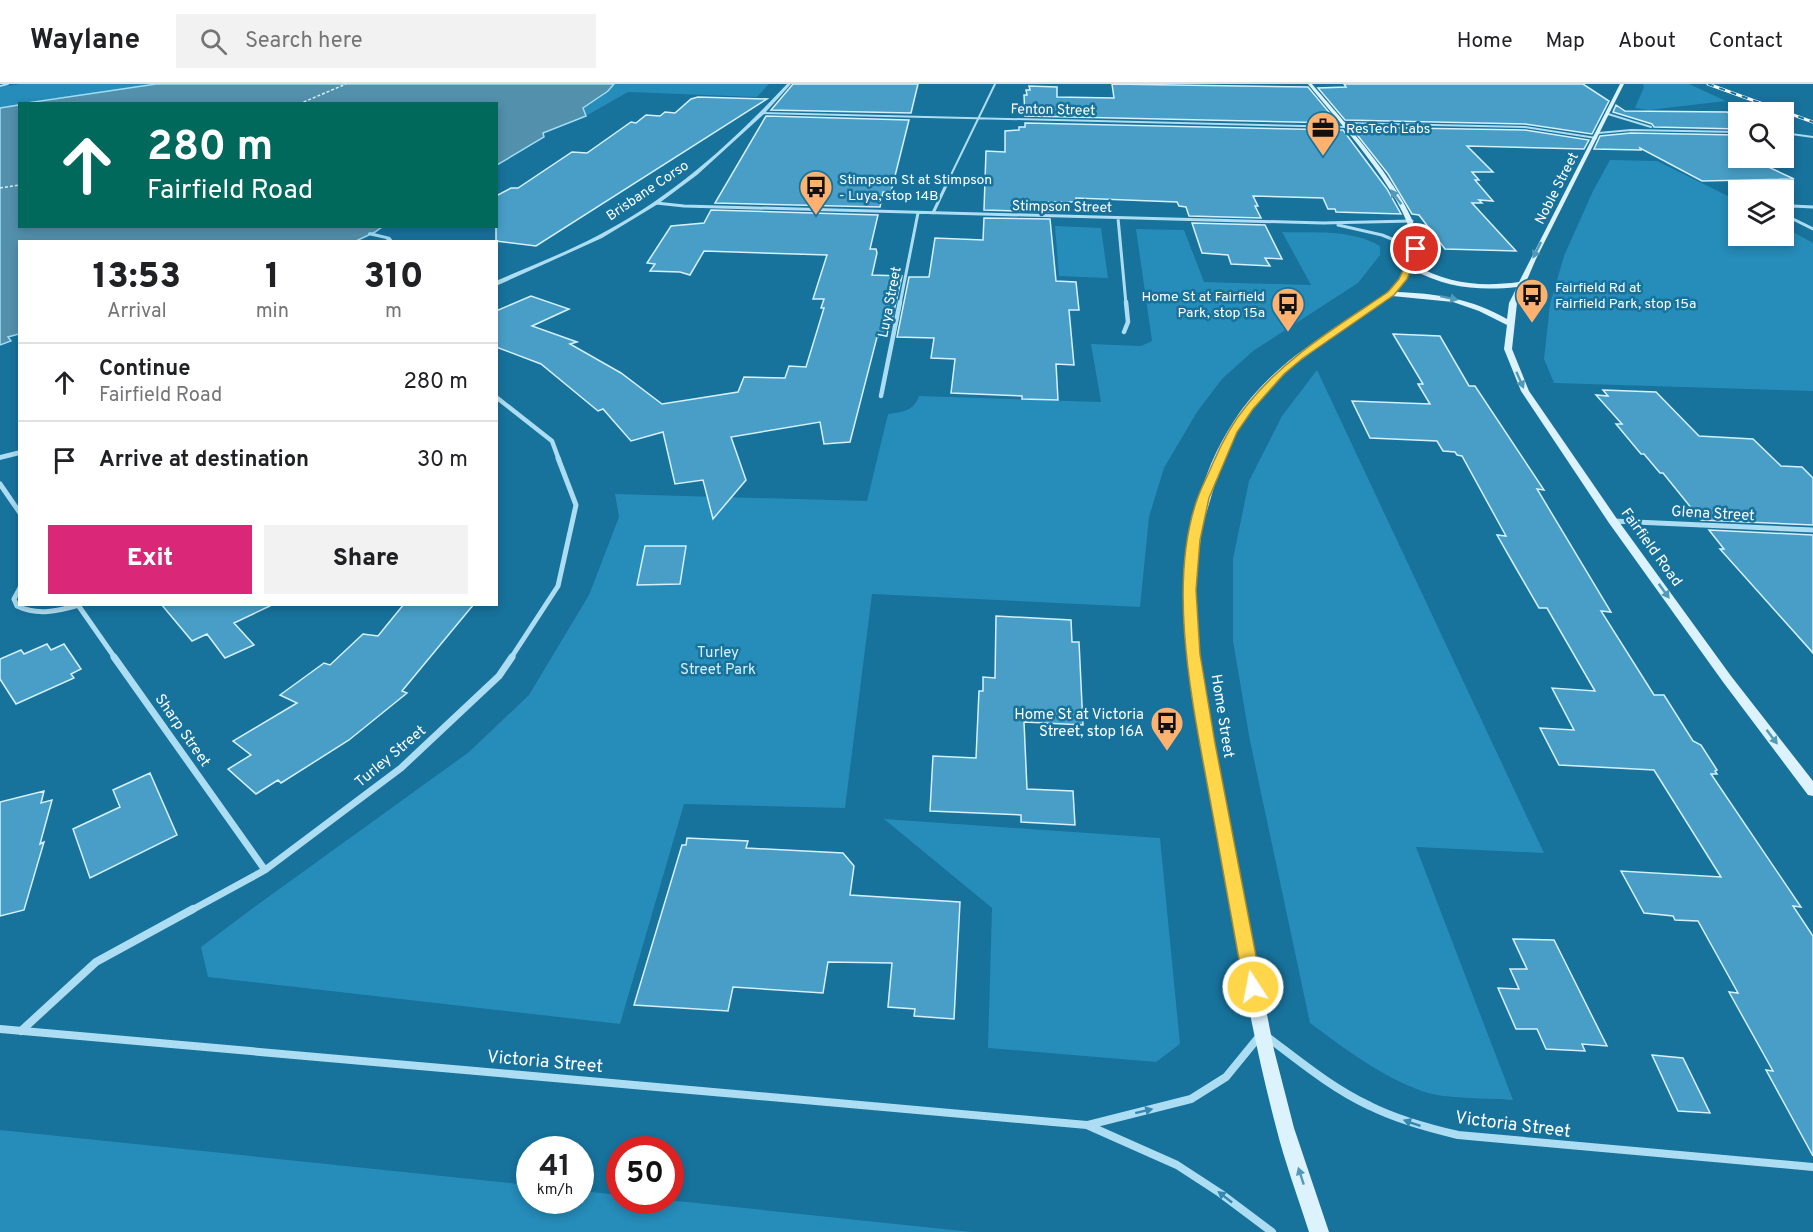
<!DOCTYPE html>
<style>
body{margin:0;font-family:Overpass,sans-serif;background:#f2f2f2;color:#202124;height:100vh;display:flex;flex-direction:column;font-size:22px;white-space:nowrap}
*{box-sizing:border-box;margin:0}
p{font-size:20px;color:#757577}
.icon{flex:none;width:33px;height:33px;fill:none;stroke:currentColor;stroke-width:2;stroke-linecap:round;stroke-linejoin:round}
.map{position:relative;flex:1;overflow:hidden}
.panel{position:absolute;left:18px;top:156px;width:480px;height:366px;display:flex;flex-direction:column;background:#fff;border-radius:0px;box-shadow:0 3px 9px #0003}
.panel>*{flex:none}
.top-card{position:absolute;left:18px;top:18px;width:480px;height:126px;border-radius:0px;box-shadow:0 3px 9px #0003;background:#00695c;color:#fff;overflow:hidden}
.tools{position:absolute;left:1728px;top:18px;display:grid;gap:12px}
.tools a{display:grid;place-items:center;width:66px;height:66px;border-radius:0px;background:#fff;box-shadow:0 3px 9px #0003;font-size:30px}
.speed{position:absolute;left:516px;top:1052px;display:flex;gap:12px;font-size:30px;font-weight:700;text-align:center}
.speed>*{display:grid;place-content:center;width:78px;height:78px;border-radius:50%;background:#fff;box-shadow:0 3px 9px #0003;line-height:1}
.speed small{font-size:15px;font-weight:400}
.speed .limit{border:9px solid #d22;background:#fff;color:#111}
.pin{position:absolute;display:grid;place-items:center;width:51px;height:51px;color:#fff;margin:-26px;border:3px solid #fff;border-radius:50%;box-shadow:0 2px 6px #0007}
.me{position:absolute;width:66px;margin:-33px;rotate:349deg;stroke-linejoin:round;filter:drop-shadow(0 0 4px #0008)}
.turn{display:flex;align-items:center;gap:21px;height:126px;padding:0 30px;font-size:27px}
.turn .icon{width:78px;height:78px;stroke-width:2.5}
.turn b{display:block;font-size:42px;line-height:51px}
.eta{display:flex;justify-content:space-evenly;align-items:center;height:102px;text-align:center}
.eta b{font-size:36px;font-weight:800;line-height:42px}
.primary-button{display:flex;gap:12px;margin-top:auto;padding:12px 30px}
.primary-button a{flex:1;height:69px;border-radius:0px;background:#db2777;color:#fff;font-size:24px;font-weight:800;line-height:69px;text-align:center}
.primary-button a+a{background:#f2f2f2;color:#202124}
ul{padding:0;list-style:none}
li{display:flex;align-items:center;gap:18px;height:78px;padding:0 30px;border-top:2px solid #e0e0e0}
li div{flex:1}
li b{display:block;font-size:22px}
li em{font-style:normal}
header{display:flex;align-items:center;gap:36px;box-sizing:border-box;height:84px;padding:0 30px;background:#fff;border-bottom:2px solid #e0e0e0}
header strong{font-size:28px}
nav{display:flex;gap:33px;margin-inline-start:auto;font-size:21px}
.search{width:420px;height:54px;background:#f2f2f2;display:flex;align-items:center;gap:15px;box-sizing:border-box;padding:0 21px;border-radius:0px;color:#757577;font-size:22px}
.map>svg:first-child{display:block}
.green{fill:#268cb9}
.water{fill:#5390ac;stroke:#a0dcf5;stroke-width:1.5}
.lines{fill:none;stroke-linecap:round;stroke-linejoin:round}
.stream{fill:#a0dcf5;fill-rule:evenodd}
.ferry{stroke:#d6f0fb;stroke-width:1.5;stroke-dasharray:3 2;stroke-linecap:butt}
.building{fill:#489ec6;stroke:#d5f1fd;stroke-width:1.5}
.minor-far5{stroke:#adddf2;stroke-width:2}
.minor-far4{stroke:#adddf2;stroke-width:3}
.minor-far3{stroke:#adddf2;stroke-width:4.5}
.minor-far2{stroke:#adddf2;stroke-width:5}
.minor-far1{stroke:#adddf2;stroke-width:7}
.minor{stroke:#adddf2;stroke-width:8}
.tertiary{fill:#adddf2;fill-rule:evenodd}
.secondary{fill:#dcf2fc;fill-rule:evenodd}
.rail-casing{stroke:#fff;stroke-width:3}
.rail{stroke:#17729c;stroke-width:2;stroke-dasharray:6;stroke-linecap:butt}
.oneway{fill:#5298b9}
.oneway2{fill:#3587ad}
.route{fill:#ffd54a;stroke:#a68a30;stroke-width:1.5}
.labels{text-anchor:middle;stroke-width:5;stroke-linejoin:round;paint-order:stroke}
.far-street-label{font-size:14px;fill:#fff;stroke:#17729c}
.far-poi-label{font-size:14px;fill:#fff;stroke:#17729c;text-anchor:start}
.street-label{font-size:15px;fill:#fff;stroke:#17729c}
.park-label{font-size:15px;fill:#d5f1fd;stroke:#17729c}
.poi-label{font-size:15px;fill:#fff;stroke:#17729c;text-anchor:end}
.near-street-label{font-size:18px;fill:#fff;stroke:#17729c}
</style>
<header>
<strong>Waylane</strong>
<div class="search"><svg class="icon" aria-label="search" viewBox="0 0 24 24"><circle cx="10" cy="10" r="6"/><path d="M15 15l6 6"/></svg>Search here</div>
<nav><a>Home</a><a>Map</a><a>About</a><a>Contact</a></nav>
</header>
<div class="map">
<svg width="1813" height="1148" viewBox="0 0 1813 1148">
<rect width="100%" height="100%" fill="#17729c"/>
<path class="green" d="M20,0H156L20,20L19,41L0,44V3Z
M614,0H769L757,13L628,8L586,32L583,24L608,7Z
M1643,0H1689L1726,17L1649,26L1635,24L1644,3Z
M1610,76L1657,77L1738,117V152H1784V143L1813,159V307L1554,299L1544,275L1550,220L1564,172L1593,107Z
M1055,142L1101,144L1108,194L1059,192Z
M1136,145L1184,146L1204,198L1311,201L1282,148C1314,149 1351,145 1380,162V171L1358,199L1253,267L1222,295L1197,328L1164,384L1149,433L1140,523L872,510L845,724L684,720L620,940L208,893L201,863L253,824L469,668L529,611L589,511L619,433L615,410L867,417L888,330C902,328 914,327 919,312L1101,318L1091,260L1141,262L1152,257Z
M1317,286L1544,769L1416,763L1513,1016C1491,1014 1444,1015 1425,1008C1383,994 1345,965 1310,939L1250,657L1233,557V475L1249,397L1282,332Z
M884,735L1160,754L1180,960L1156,978L988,964L992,824Z
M0,1046L529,1101L530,1116H580L581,1107L619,1111L620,1116H668L972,1148H0Z"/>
<path class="water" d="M156,0H614L608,7L583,24L586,32L543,49L544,53L497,81L496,20L27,19Z
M19,21L20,142L382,143L375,148L354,158H20L19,250L8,253L11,257L0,261V24Z"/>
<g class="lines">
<path class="stream" d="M370,148L390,153L394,158H388L386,155L368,151V149Z"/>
<path class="ferry" d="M299,20L346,0
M0,104L20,101"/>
</g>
<path class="building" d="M793,0H918L911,29L771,26Z
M1112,0L1308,3L1338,39L1025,32L1024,11H1027L1026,6H1030L1029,2L1057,3V13L1114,14Z
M1344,0H1583L1609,17L1592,50L1525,40L1345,36L1318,4L1346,3Z
M698,13L767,15L536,162L496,157V112L511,104H518L572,68L587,69L631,38L636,39L646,31L660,32L665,28L675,29L691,15Z
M1616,21L1625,27L1727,28L1738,34V45L1654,43L1652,40L1613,28Z
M766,32L909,36L891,108H883L880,123L715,119Z
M1025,39L1343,46L1387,105L1401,130L1336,128L1335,125H1328L1323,114L1253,112L1258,122H1255L1261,134L1189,132L1186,123L1179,122L1177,118L1076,114V118H1049L1050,128L984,126L986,67L1005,68V47L1019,46V43H1025Z
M1351,43L1525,46L1589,56L1584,65L1467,62L1493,88H1472L1479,96H1475L1493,117L1479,116L1482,119H1472L1516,167L1445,165L1419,131L1412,130L1388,90Z
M1631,49L1738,51V74H1774L1787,79L1762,80L1794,95L1702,97L1640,64L1641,66L1594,65L1600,52Z
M711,126L878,131L870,165H876L877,169L872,191L902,192L888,253H877L850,358L824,360L820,338L731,353L746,396L713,435L703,396L675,400L663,348L631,357L603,325L598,327L541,280L496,263V227L531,212L569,225L532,242L577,258L570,260L621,289L662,320L738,308L744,293L785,294L789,282L806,283L824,224H821L824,215H813L827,171L704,167L690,191L680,188L650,187L655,180L647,179L671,142L704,139Z
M984,134L1050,135L1056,197L1076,198L1079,226H1069L1074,281L1056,280L1058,316L1022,315V312L951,309L955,275L931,274L934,254L897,253L909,193H929L935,154L983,156Z
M1192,139L1265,141L1282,175L1265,174L1270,182L1231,180L1228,171L1202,169Z
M1393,250L1440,252L1469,302H1475L1544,406L1537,405L1611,528L1601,527L1654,611H1664L1693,657L1701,661L1717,686L1715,687L1717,690H1711L1801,823L1793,822L1813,852V1072L1766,986L1773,987L1729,908L1738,909L1698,837L1675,836L1673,832L1644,829L1621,787L1721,793L1654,686L1559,681L1540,644L1574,646L1552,604L1595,607L1547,524H1539L1513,479L1497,451L1506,452L1462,372L1457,371L1455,368L1443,367L1437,357L1370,354L1352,317L1430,320L1418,300H1423Z
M1603,306L1656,308L1699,352L1753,355L1781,382L1802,383L1813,394V441L1701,436L1663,389H1660L1644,370H1641L1616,340H1622L1596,311L1608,312Z
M1709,446L1813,451V569L1720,465H1724Z
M645,462H686L680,500L637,501Z
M161,520H274L234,539L254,561L225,574L207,550L192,557Z
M404,520H474L402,607L407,609L349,656L281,699L278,696L256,710L228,685L251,671L233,657L297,619L280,611L324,579L330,581L363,550L378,552Z
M996,532L1071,536L1072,558H1079L1083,641L1024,638L1027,705L1073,707L1075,741L1021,738V731L930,727L933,672L976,674L979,607H983V593L995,594Z
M47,560L51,566L64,560L81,585L71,590L74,594L16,620L0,595V575L21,566L24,570Z
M150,689L177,751L90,794L73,745L120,723L113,706Z
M44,707L41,719L52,716L40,760L44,758L24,826L0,832V718Z
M687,754L748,757L746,764L843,769L854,782L850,811L960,818L954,935L914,932L915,925L888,923L892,879L828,878L823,909L733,903L728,927L634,921L682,761H686Z
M1513,855L1554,856L1607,962L1582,960L1585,967L1546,965L1537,945H1516L1498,904L1519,905L1510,885H1527Z
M1652,971L1683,974L1710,1029L1678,1027Z"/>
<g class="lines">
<path class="minor-far5" d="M0,2L8,0
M762,29L1345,43
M1608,30L1651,43
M1342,39L1525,43L1596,54
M1598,49L1631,46L1738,48
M1784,49L1813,53
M948,97L995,0"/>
<path class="minor-far4" d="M656,119L684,122L1323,139L1412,137
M1813,123L1792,122L1785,127L1793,135L1813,145
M933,129L949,95
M1118,134L1126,220
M1338,141L1382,151L1416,165
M900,220L918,129"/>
<path class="minor-far3" d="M1124,248L1128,238L1126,218
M881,312L900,218
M496,313L552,357L559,376"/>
<path class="minor-far2" d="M0,400L20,429
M1613,437L1813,446
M20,504L14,515L17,522C38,532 58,527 79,521
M78,521L115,574
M511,574L558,502L576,421L558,374"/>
<path class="minor-far1" d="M114,573L265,786
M190,827L265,786L401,684L499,592L512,573"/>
<path class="minor" d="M0,945L1087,1041L1177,1081L1220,1109L1272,1148
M21,947L96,878L193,825
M1088,1041L1191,1015L1226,993L1262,949C1297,975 1331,1004 1370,1022C1398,1036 1428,1044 1458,1051L1813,1083"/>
<path class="tertiary" d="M787,0H791L764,30L697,91L658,120L602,154L496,202V197C530,182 565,169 597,152C670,115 732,59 787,0Z
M20,366V371L0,376V371Z"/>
<path class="secondary" d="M1308,0H1312C1344,38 1404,103 1417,149C1420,160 1419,170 1415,181C1448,200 1481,203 1519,198L1620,0H1624L1536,175L1517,219L1512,265L1529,307L1617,435L1731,592L1813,697V712L1808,711L1723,598L1609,439L1521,307L1504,265L1507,241L1479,227L1453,218L1392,212L1353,238L1293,282L1265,309L1248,329L1236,349L1219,386L1202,444L1197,484L1195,530L1205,616L1274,966L1294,1044L1329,1148H1309C1298,1113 1285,1079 1276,1043C1249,941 1233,837 1214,733C1200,657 1181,581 1185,503C1187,446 1202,385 1234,337C1250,312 1272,290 1295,272C1311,260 1326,249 1343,238C1369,220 1408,203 1412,167C1418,123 1335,34 1308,0ZM1412,185C1445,204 1480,207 1517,203L1509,219L1507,235C1473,215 1435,209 1396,208Z"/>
<g class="rail-casing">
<path id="rail" d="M1708,0L1813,38"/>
</g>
<use href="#rail" class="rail"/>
</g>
<defs><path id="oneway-solid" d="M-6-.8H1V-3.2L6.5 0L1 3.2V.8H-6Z" transform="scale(1.5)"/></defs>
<g class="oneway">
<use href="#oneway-solid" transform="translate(1396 113) rotate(-126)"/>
<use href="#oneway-solid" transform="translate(1537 166) rotate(117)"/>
<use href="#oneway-solid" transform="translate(1449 214) rotate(12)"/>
<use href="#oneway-solid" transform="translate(1520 296) rotate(66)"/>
<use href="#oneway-solid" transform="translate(1664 507) rotate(54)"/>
<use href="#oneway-solid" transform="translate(1772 653) rotate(53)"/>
<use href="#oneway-solid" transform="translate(1301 1092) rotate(-108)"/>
</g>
<g class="oneway2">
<use href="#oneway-solid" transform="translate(1144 1027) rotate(-14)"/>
<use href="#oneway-solid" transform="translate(1412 1039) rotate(-161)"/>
<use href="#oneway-solid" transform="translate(1225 1113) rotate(-142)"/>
</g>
<path class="route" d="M1413,164L1420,165L1407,195L1394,211L1303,274L1284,290L1253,325L1237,348L1209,414L1200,456L1196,506L1200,570L1215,659L1262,903L1260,908L1253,911L1247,908L1244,903C1232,838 1221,774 1209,710C1193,622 1166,499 1198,413C1202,402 1208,391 1213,379C1222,358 1232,339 1247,321C1285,273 1338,242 1388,208L1399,195Z"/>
<defs>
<g id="office-pin" transform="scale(1.725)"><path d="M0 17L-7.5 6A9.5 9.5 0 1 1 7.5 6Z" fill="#ffb26f" stroke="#17729c"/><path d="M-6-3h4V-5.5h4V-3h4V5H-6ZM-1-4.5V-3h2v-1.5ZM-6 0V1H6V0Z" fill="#111"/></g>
<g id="bus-pin" transform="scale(1.725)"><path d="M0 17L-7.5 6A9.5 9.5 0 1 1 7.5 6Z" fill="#ffb26f" stroke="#17729c"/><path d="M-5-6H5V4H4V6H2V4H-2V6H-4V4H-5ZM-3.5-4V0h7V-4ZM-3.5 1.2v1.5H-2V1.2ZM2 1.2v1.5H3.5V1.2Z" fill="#111"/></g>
</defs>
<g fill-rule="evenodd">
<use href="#office-pin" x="1323" y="44"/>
<use href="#bus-pin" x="816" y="103"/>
<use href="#bus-pin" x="1532" y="211"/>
<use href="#bus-pin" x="1288" y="220"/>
<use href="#bus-pin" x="1167" y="639"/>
</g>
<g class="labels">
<g class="far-street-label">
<text transform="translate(1053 25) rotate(1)" y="5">Fenton Street</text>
<text transform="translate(1556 104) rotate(-63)" y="5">Noble Street</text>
<text transform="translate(647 106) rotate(-34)" y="5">Brisbane Corso</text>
<text transform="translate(1062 122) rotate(1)" y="5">Stimpson Street</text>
<text transform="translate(889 218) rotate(-79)" y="5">Luya Street</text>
</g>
<g class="far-poi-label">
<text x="1346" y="49">ResTech Labs</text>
<text x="839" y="100">Stimpson St at Stimpson<tspan x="839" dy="16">- Luya, stop 14B</tspan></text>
<text x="1555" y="208">Fairfield Rd at<tspan x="1555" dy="16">Fairfield Park, stop 15a</tspan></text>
<text x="1265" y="217" text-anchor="end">Home St at Fairfield<tspan x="1265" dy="16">Park, stop 15a</tspan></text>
</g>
<g class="street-label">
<text transform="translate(1713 429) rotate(3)" y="5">Glena Street</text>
<text transform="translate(1652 463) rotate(54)" y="5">Fairfield Road</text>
<text transform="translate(1223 632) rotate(81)" y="5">Home Street</text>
<text transform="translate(183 646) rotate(55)" y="5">Sharp Street</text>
<text transform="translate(390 672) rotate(-40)" y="5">Turley Street</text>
</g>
<g class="park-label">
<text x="718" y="573">Turley<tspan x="718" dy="17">Street Park</tspan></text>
</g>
<g class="poi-label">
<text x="1144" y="635">Home St at Victoria<tspan x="1144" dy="17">Street, stop 16A</tspan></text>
</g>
<g class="near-street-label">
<text transform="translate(545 977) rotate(5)" y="6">Victoria Street</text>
<text transform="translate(1513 1040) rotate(7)" y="6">Victoria Street</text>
</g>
</g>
</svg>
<div class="tools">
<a><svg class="icon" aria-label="search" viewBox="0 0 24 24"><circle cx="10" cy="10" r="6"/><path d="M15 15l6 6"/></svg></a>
<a><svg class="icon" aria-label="layers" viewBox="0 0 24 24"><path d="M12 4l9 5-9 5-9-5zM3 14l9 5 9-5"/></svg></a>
</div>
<div class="speed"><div>41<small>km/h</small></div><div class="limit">50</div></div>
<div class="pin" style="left:1416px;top:165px;background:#d93025"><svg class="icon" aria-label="arrive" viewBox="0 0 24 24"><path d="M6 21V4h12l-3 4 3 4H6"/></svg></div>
<svg class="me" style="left:1253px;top:903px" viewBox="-20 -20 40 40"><circle r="17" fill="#ffd54a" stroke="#fff" stroke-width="3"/><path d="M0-11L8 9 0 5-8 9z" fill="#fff"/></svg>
<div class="top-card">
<div class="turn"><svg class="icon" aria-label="ahead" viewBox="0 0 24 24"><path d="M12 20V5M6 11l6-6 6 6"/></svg><div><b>280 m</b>Fairfield Road</div></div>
</div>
<section class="panel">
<div class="eta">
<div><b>13:53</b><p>Arrival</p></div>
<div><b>1</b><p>min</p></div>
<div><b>310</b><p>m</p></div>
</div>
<ul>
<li><svg class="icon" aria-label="ahead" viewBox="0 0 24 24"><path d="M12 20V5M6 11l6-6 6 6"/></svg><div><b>Continue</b><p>Fairfield Road</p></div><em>280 m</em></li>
<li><svg class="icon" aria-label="arrive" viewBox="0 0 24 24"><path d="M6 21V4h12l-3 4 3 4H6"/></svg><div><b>Arrive at destination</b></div><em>30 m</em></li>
</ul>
<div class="primary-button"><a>Exit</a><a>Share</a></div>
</section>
</div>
